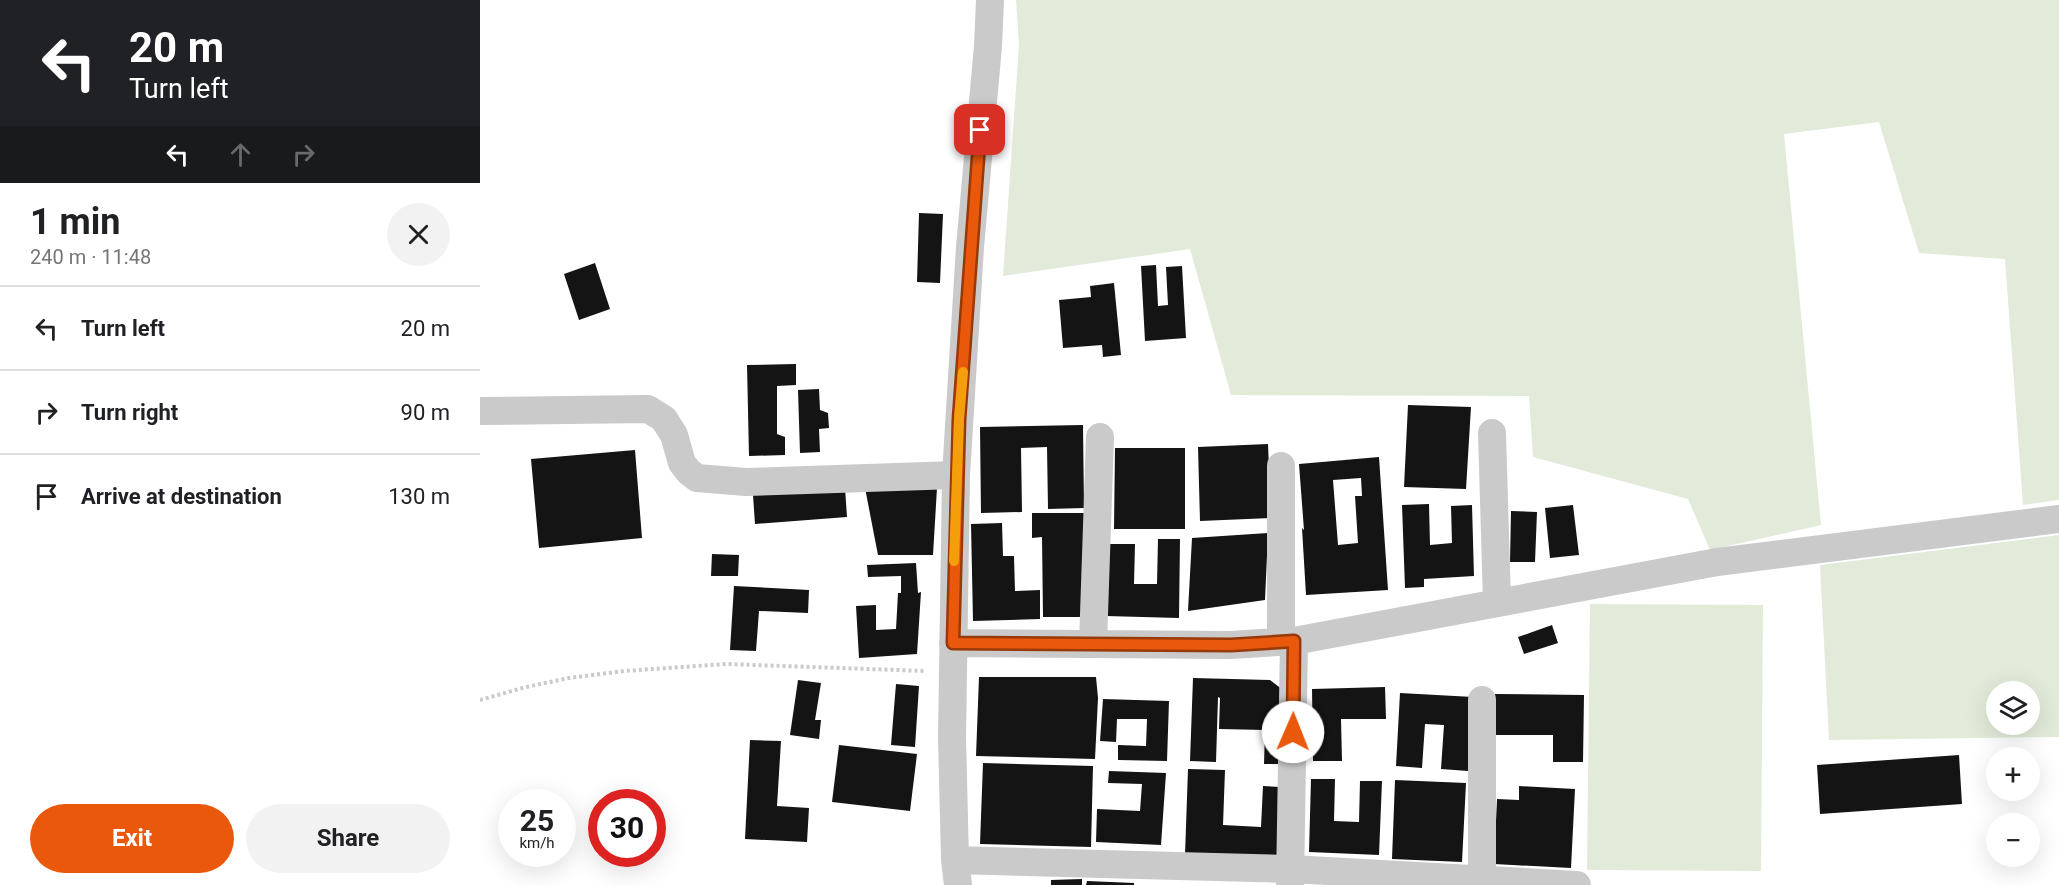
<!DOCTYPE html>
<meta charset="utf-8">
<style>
body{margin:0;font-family:Roboto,sans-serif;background:#f2f2f2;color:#202124;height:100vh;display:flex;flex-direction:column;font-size:22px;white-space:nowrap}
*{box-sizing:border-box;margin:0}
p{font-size:20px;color:#757577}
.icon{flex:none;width:33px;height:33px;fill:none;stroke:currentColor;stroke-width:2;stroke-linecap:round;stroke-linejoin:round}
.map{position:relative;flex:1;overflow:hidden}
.drawer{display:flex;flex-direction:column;background:#fff;width:480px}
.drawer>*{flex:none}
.top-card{background:#202124;color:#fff;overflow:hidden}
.tools{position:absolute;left:1506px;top:681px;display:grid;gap:12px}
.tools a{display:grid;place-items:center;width:54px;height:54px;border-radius:50%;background:#fff;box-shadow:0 6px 24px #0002;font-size:30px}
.speed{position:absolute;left:18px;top:789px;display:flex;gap:12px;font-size:30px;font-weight:700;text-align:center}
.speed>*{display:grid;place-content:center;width:78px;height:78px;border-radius:50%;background:#fff;box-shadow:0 6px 24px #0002;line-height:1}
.speed small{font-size:15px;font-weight:400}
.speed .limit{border:9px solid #d22;background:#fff;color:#111}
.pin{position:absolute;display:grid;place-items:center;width:51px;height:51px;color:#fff;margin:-26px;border-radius:12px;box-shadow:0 3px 9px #0006}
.me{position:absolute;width:66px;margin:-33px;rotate:1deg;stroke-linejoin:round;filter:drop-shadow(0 0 4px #0008)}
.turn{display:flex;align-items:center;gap:21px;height:126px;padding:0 30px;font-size:27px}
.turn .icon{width:78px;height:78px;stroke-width:2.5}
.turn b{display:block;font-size:42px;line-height:51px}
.lanes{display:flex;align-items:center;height:57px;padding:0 30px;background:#0003;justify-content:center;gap:30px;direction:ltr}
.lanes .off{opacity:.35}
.round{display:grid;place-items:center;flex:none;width:63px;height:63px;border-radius:32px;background:#f2f2f2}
.head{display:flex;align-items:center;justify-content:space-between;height:102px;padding:0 30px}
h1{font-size:36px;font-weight:700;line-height:45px}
.button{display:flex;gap:12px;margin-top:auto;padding:12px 30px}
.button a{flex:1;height:69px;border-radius:36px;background:#ea580c;color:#fff;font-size:24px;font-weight:700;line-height:69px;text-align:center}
.button a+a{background:#f2f2f2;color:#202124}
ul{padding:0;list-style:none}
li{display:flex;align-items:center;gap:18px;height:84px;padding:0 30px;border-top:2px solid #e0e0e0}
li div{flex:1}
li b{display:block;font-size:22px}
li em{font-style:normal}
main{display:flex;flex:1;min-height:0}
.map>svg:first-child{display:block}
.green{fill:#e2ebda;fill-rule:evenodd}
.building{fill:#141414;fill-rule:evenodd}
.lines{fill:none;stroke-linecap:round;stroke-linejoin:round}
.path{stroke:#cacaca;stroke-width:4;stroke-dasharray:3 3;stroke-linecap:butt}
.minor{stroke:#cacaca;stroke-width:28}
.route-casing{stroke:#983908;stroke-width:15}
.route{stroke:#ea580c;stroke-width:10}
.slow{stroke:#f59e0b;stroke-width:10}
</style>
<main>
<section class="drawer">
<div class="top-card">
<div class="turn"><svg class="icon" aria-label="left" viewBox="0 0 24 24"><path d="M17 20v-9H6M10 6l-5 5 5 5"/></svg><div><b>20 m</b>Turn left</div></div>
<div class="lanes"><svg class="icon" aria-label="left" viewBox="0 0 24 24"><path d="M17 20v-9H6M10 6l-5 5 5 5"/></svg><svg class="icon off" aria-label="ahead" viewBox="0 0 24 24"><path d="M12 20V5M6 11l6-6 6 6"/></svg><svg class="icon off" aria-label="right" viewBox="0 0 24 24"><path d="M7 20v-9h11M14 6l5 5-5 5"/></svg></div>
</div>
<div class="head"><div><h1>1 min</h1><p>240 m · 11:48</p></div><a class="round"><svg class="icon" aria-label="close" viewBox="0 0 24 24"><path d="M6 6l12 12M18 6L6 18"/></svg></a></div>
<ul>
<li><svg class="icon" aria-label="left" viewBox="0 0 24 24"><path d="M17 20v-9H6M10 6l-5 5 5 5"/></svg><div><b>Turn left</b></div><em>20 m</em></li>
<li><svg class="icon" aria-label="right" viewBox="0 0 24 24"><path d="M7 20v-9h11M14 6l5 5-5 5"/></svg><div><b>Turn right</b></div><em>90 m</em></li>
<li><svg class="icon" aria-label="arrive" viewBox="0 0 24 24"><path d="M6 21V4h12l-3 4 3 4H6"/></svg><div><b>Arrive at destination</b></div><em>130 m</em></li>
</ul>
<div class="button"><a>Exit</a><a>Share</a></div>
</section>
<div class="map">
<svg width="1579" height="885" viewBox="0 0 1579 885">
<rect width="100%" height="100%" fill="#fff"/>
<path class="green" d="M536,0H1579V500L1543,505L1525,259L1439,253L1399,122L1304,134L1341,525L1230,550L1208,499L1053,457L1049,396L751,395L710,249L523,276L539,45Z
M1579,535V737L1349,740L1340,565ZM1516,692H1550V724H1516Z
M1110,604L1283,605L1281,871L1107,870Z"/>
<path class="building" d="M439,213L463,214L460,283L437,282Z
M115,263L130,309L99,320L84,274Z
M676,265L678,306L688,305L686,267L702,266L706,338L665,341L661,266Z
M634,283L641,355L623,357L622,345L583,348L579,300L611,297L610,286Z
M316,364V385L297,386V434L305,437V455L269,456L267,365Z
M339,389L340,410L348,413L349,428L339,429L340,452L320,453L318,390Z
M928,405L991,407L986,489L924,487Z
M603,425L604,508L568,509L567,447L541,448L542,512L501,513L500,427Z
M788,444L791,518L720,521L718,447Z
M635,448H705V529H634Z
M155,450L162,538L59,548L51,459Z
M899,457L908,590L826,595L822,528L824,530L819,464ZM881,478L882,496H875L878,543L858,545L853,480Z
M365,488L367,517L275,524L273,495Z
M385,488H457L453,555H398Z
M949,504L950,545L972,543L971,506L992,505L994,576L944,579V587L925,588L922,505Z
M1093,505L1099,555L1070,558L1065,508Z
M1031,511L1057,512L1055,562H1030Z
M552,513H605V617H563L562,537L552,538Z
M522,523L523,556H534L535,591L560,590V619L493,621L491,524Z
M788,533L785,600L708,611L712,538Z
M678,539H700L699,618L626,616L628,544H655L654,584H677Z
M232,554L259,555L258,576H231Z
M436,563L438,593L441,592L437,654L379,658L376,606L396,605V630L416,629L418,593H421V576L388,577L387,565Z
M254,586L329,590L328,613L279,611L276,651L250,650Z
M1072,625L1078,643L1044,654L1038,637Z
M499,677H616L618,698L615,759L496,756Z
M713,678L790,680L803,690L800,764H784L785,730L739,729L740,698L738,697L736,762L710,761Z
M318,680L341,683L335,720H341L339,739L310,735Z
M416,684L439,686L435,747L411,745Z
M905,687L906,719H861L862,761H833L832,689Z
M920,693L993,697L988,771L961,769L964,725L945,724L942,768L916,766Z
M1015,694L1104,695L1103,762H1073V735H1015Z
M623,699L689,701L687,761L638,760V745L666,746L667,719H637L636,742L620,741Z
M270,740L301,741L297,806L329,808L327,842L265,839Z
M359,745L437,754L430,811L352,802Z
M1479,755L1482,804L1340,814L1337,765Z
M503,763L613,766L611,847L500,844Z
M708,769L745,770L743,825L781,827L783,786L801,787L798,859L705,855Z
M629,771L686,773L681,845L616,842L617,809L660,811L662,784L628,783Z
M831,779H855L854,821L879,822L880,781H902L899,855L829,852Z
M915,780L986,783L982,862L912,859Z
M1039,786L1095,789L1091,868L1014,864L1017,799L1039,800Z
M602,879V885H571V880Z
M607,881L654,883V885H606Z"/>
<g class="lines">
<path class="path" d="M0,700L46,687L89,678L144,671L246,664L446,671"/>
<path class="minor" d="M0,411L168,409L184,419L194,435L202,463L209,472L217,478L266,482L476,475
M1012,433L1017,602
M801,642V466
M473,643L751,645L814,641L1237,562L1579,519
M613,644L620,437
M475,860L811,869L1097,885
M1002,880V700
M478,885L475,860L472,737L476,475L490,247L508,46L510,0
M810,885L814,641"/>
</g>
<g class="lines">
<g class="route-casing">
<path id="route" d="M500,130L479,419L473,643L751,645L814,641L813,732"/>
</g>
<use href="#route" class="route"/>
<path class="slow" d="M474,561L479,419L483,372"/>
</g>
</svg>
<div class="tools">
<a><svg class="icon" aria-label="layers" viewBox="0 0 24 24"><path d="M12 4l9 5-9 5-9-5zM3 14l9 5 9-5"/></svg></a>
<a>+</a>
<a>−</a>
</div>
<div class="speed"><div>25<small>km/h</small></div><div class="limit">30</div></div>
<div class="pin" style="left:500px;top:130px;background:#d93025"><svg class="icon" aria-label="arrive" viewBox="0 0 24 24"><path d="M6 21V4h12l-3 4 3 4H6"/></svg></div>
<svg class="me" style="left:813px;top:732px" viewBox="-20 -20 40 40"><circle r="19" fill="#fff"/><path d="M0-13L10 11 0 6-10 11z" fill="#ea580c"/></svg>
</div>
</main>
